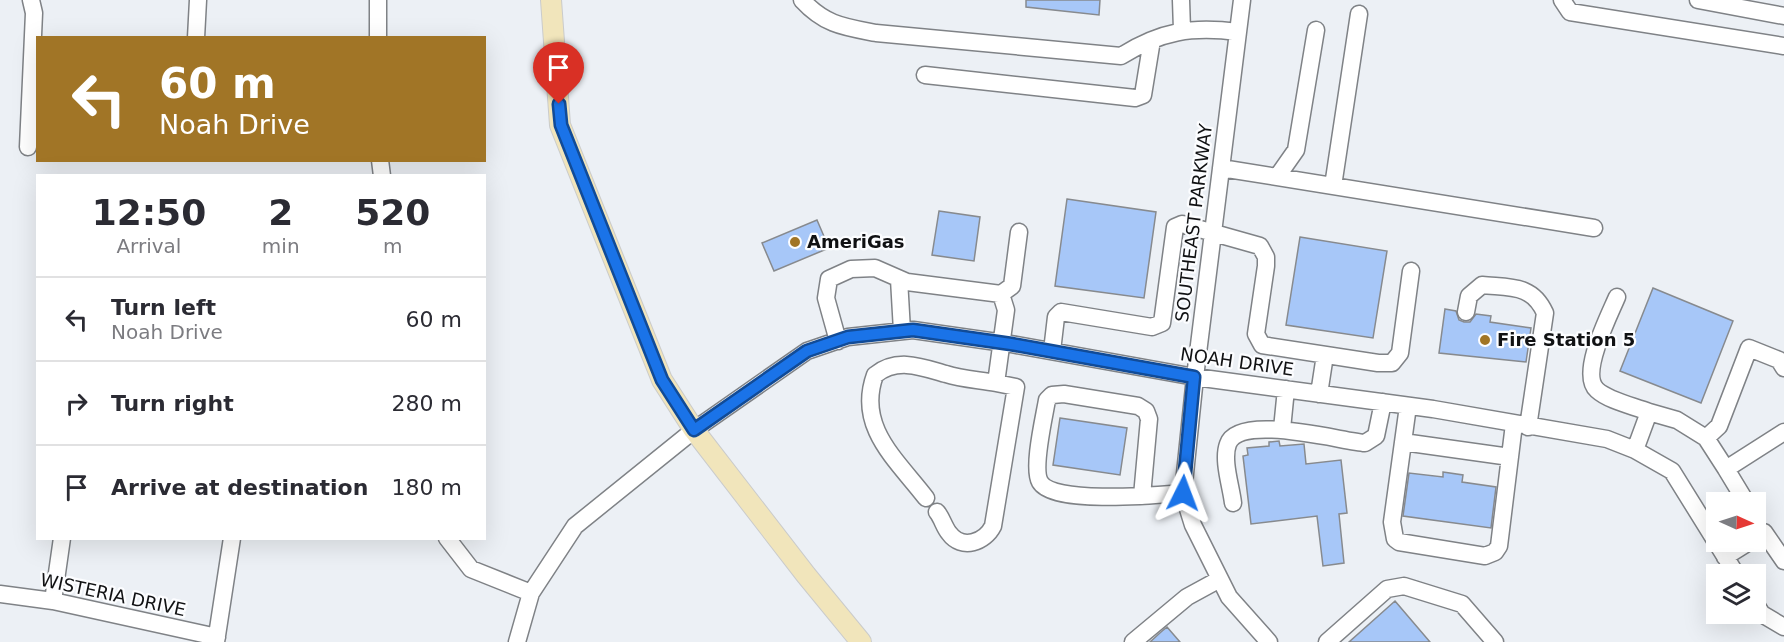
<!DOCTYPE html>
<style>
body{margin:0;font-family:"DejaVu Sans",sans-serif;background:#f2f2f3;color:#2b2b33;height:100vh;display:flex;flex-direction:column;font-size:22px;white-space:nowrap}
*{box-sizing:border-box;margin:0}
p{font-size:20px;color:#7c7c81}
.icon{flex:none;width:33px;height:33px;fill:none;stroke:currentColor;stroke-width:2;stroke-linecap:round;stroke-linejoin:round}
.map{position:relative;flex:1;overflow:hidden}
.drawer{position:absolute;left:36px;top:174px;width:450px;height:366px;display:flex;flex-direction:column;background:#fff;border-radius:0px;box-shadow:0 6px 24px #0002}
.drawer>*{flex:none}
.hud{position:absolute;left:36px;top:36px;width:450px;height:126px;border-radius:0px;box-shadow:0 6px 24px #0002;background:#a17526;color:#fff;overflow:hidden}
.needle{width:39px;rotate:93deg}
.tools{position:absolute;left:1706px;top:492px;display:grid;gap:12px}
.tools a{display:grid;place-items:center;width:60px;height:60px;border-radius:0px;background:#fff;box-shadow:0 6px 24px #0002;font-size:30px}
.pin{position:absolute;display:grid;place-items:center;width:51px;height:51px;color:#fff;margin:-62px -26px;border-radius:50% 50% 50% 0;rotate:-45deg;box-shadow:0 0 6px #0007}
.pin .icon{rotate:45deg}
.me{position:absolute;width:66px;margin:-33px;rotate:3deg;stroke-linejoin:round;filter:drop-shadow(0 0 4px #0008)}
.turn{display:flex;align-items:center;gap:21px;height:126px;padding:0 24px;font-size:27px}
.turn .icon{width:78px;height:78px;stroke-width:2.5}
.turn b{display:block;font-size:42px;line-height:51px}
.eta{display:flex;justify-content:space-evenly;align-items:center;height:102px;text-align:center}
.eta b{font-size:36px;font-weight:700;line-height:42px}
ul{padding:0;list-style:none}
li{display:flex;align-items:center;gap:18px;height:84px;padding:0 24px;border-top:2px solid #e1e1e2}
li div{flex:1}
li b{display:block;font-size:22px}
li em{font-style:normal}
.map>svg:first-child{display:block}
.building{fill:#a7c7f8;stroke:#878a8e;stroke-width:1.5}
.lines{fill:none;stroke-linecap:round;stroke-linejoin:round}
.minor-casing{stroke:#7f8286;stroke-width:19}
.major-casing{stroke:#cacbcb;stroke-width:22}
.minor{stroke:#fff;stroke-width:16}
.major{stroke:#f1e5bb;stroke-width:20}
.route-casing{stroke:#114b97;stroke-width:15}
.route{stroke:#1a73e8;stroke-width:10}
.poi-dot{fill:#a17526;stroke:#fcfdff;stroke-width:2}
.labels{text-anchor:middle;stroke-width:4.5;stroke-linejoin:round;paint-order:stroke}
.street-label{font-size:18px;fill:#101113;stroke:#fcfdff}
.poi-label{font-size:18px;font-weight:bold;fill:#101113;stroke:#fcfdff;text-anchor:start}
</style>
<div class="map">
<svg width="1784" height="642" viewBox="0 0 1784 642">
<rect width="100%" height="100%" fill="#ecf0f5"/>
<path class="building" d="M1026,0H1100L1099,15L1026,7Z
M1067,199L1156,212L1144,298L1055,286Z
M939,211L980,217L974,261L932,255Z
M817,220L829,248L774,271L762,243Z
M1300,237L1387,251L1373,338L1286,325Z
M1653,288L1733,321L1701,403L1620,371Z
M1445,309L1456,311L1459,320L1464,322H1470L1476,314L1491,316L1490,322L1531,328L1526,362L1439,353Z
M1060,418L1127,428L1120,475L1053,465Z
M1279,441L1280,446L1304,444L1306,464L1341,460L1347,513L1339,514L1344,563L1323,566L1317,516L1251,524L1243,456L1248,455L1247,448L1269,446V442Z
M1443,472L1463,475L1462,482L1496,487L1491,528L1403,516L1409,473L1443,477Z
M1395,601L1430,642H1349Z
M1167,627L1180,642H1150L1161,632Z"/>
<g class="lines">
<g class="minor-casing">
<path id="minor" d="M802,0C825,25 844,27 876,33L1121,56C1161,31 1192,26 1238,32
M1181,0L1182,30
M1242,0L1195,377L1183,493L1193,525L1229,597L1269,642
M1562,0L1570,12L1784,46
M1698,0L1784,16
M196,38L198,0
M378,38V0
M925,75L1135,98L1143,95L1152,40
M28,147L34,13L31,0
M380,160L382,176
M1221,168L1594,228
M1277,177L1296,150L1316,30
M1333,186L1359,14
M899,279L902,331
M1617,297C1609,316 1579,374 1597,390C1609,401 1634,406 1649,412
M1466,312L1469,296L1482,285C1510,288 1532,284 1545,313L1528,427
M838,341L826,298L829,279L851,269L875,268L907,282L1001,294L1012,286L1019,232
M1052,351L1056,317L1061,312L1152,327L1162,323L1175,227L1182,224L1260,246L1266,257V266L1256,334L1262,345L1378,363H1392L1400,353L1411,271
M1319,394L1325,355
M1408,406L1392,522L1395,539L1399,542L1485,556L1495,552L1499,546L1514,424
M1282,429L1286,389
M1706,438L1726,469
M1403,442L1510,457
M1635,450L1649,412L1677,420L1706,438L1719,426L1749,348L1779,360L1784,368
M1142,496L1149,419L1146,411L1138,406L1064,394L1052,395L1047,400C1044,418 1032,468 1040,482C1053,505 1158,495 1183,493
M926,498C897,460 856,427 875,375C897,357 922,367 946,374C961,379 980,380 996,383L1006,310L1001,294
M1746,502L1726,469L1784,432
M1233,503C1231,486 1222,460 1228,444C1239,413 1340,441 1365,443L1376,436L1383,402
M937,512C942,518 944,527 949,533C962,551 985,542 993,526L1016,387L996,383
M1764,532L1784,561
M447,538L471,569L531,593
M1725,557L1749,542
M0,594L53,601L217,637
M53,601L62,538
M1755,603L1762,614L1784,627
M216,642L232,538
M517,642L531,593L575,526L694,430L807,351L848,337L913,330L1011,344L1195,377L1433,409L1607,439L1635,450L1672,471L1736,574
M1133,642L1187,597L1220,579
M1327,642L1387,589L1404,586L1462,604L1495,642"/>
</g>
<g class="major-casing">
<path id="major" d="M551,0L560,125L662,380L694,430L806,575L861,642"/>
</g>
<use href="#minor" class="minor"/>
<use href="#major" class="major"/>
</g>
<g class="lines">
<g class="route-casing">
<path id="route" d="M559,104L561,125L662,380L694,430L807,351L848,337L913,330L1011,344L1194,377L1183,493"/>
</g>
<use href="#route" class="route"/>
</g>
<g class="poi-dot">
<circle cx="795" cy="242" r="6"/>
<circle cx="1485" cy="340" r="6"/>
</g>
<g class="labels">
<g class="street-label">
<text transform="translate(1194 223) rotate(-83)" y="6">SOUTHEAST PARKWAY</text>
<text transform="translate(1237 362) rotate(8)" y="6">NOAH DRIVE</text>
<text transform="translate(113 595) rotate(12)" y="6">WISTERIA DRIVE</text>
</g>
<g class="poi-label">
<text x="807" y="248">AmeriGas</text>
<text x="1497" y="346">Fire Station 5</text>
</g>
</g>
</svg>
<div class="tools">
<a><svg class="needle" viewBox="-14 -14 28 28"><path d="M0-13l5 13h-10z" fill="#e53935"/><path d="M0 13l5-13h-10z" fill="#7c7c81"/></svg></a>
<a><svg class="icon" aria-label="layers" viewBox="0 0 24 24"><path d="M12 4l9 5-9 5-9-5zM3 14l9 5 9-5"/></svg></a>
</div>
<div class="pin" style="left:559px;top:104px;background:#d93025"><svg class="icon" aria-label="arrive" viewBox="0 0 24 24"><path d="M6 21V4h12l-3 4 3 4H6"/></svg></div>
<svg class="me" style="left:1183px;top:493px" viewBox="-20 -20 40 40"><path d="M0-17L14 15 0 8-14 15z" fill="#1a73e8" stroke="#fff" stroke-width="4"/></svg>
<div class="hud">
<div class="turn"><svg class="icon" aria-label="left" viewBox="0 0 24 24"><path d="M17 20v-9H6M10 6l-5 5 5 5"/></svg><div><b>60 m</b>Noah Drive</div></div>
</div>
<section class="drawer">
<div class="eta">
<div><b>12:50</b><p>Arrival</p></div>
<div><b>2</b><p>min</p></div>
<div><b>520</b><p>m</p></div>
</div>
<ul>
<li><svg class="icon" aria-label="left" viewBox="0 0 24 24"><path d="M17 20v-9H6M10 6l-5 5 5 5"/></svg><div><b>Turn left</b><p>Noah Drive</p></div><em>60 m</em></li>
<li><svg class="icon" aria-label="right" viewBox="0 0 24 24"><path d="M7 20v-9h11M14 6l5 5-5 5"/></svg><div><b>Turn right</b></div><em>280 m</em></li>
<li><svg class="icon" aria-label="arrive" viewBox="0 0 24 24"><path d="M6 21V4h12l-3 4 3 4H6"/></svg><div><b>Arrive at destination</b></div><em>180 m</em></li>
</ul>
</section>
</div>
